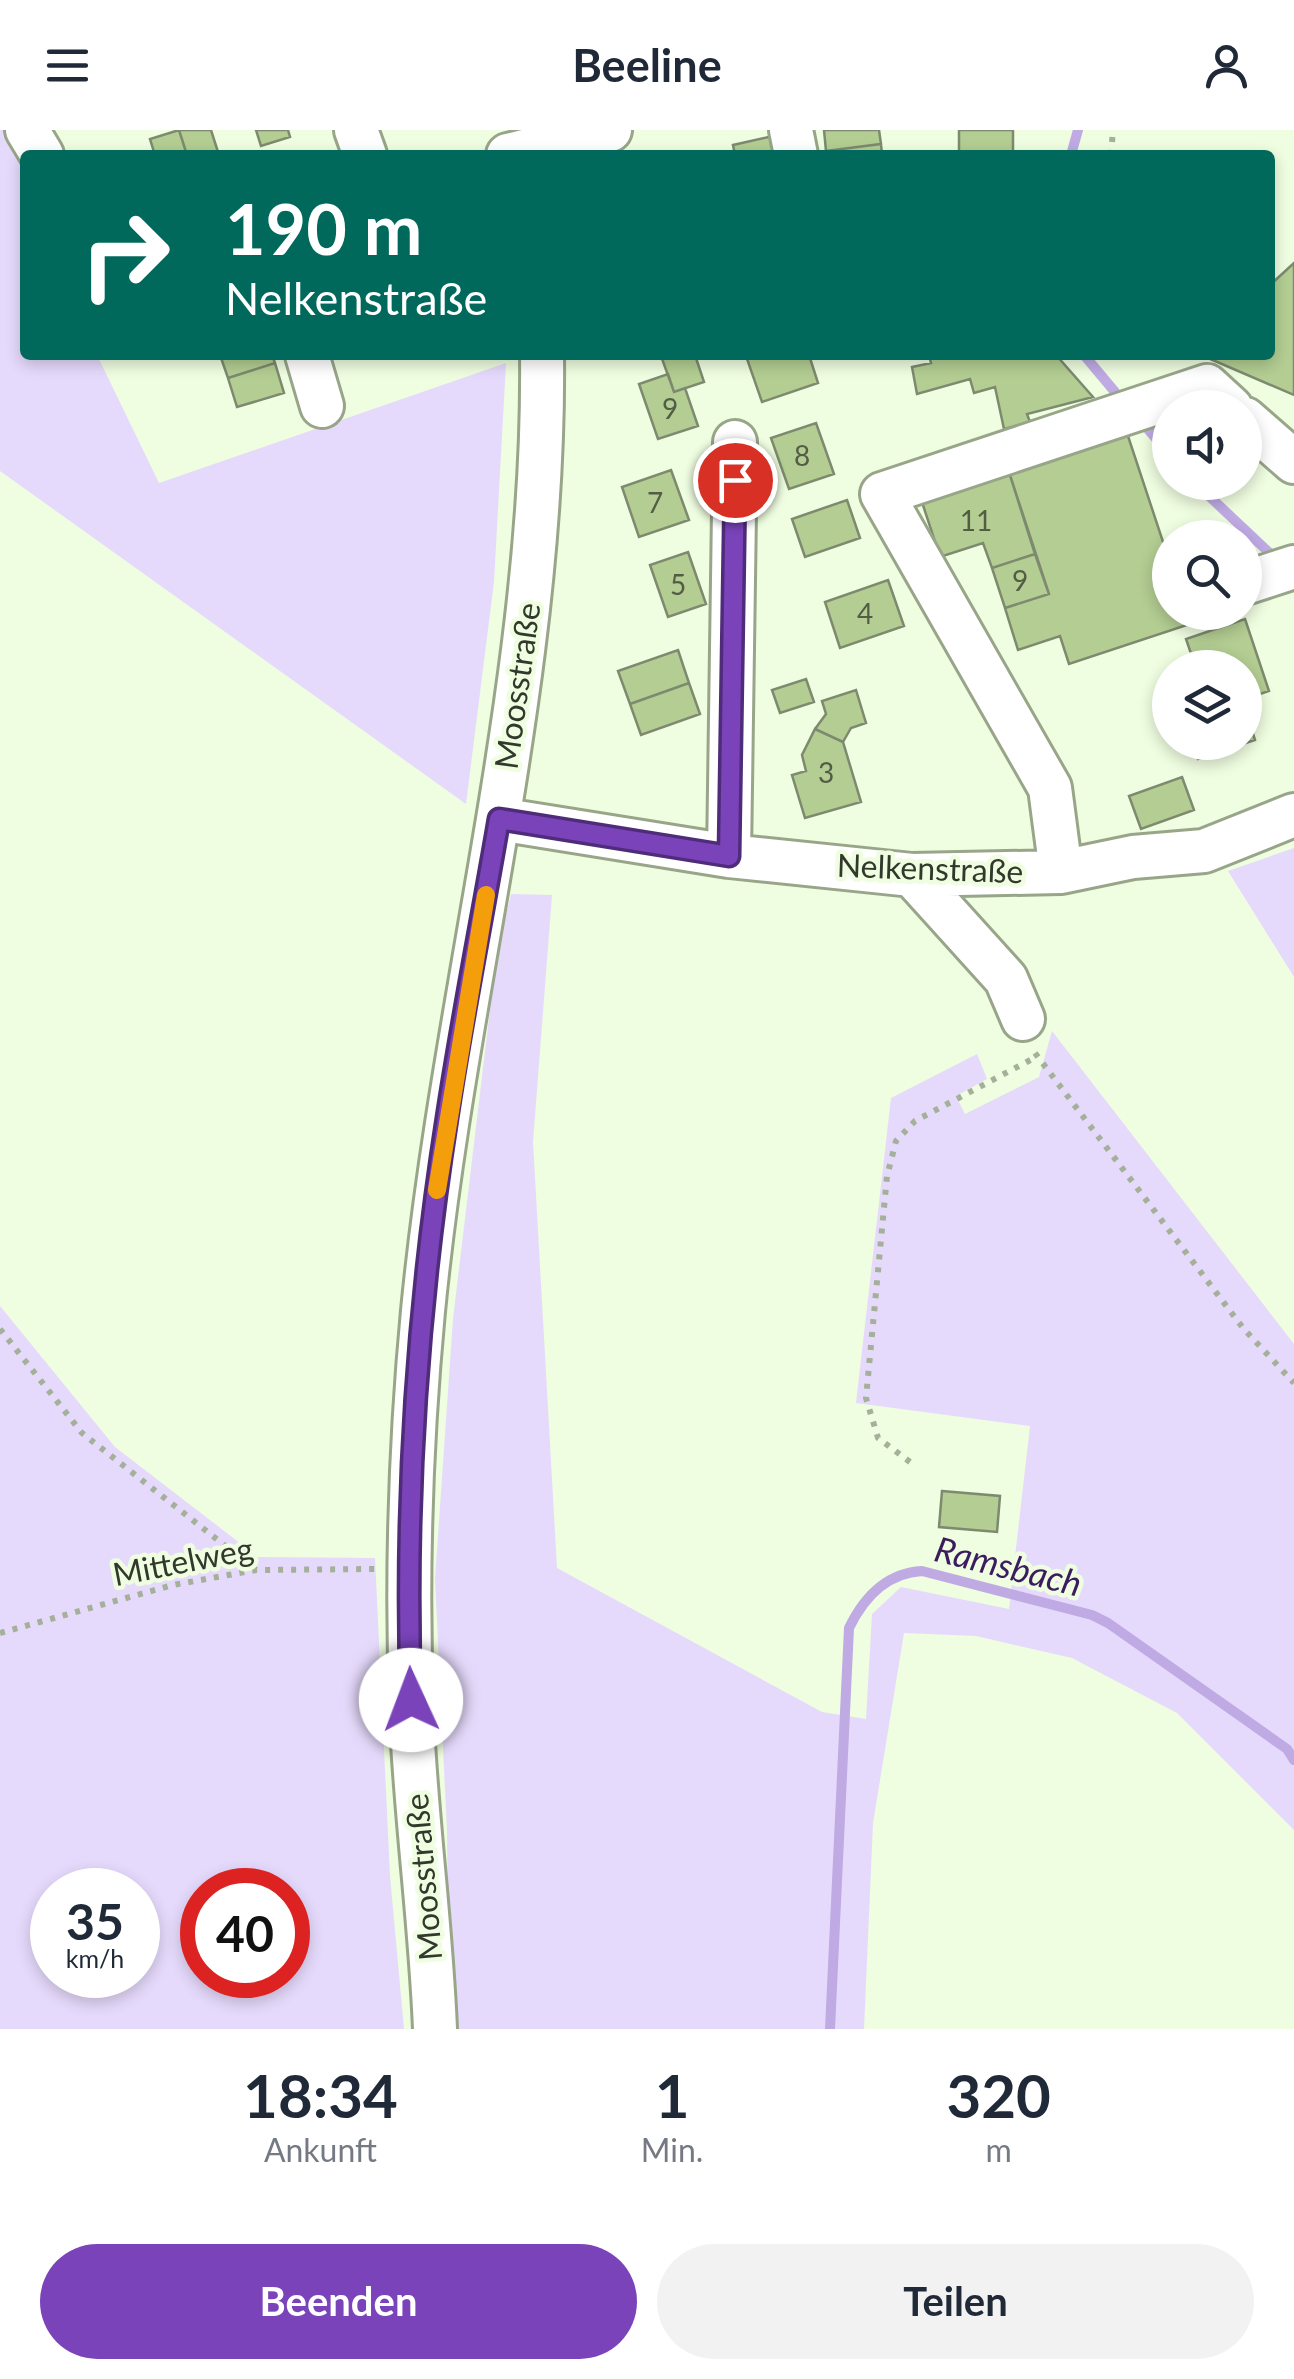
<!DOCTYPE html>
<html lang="de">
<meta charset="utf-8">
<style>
body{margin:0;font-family:Lato,sans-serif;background:#f2f2f3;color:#1f2937;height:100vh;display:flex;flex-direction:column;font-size:38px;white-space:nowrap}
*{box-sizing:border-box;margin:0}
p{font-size:32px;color:#747a83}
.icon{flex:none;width:55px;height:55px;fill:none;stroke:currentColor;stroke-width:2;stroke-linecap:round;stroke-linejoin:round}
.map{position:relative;height:1899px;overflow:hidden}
.panel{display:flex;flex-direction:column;background:#fff;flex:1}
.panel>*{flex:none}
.top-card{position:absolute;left:20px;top:20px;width:1255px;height:210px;border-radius:10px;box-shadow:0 5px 15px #0003;background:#00695c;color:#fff;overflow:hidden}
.controls{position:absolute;left:1152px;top:260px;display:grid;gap:20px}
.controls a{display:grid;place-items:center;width:110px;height:110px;border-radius:50%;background:#fff;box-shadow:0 5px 15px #0003;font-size:50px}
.speed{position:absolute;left:30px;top:1738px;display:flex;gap:20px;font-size:50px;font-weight:700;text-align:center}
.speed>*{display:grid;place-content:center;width:130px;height:130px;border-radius:50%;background:#fff;box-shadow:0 5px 15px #0003;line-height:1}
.speed small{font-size:25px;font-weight:400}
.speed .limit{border:15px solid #d22;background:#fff;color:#111}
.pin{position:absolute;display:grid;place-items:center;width:85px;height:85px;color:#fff;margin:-42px;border:5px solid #fff;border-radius:50%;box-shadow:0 2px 10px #0007}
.me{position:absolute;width:110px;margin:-55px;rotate:358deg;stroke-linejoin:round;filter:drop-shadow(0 0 8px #0008)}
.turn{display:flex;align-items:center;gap:35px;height:210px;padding:0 40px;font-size:45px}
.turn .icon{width:130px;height:130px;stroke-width:2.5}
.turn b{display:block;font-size:70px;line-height:85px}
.eta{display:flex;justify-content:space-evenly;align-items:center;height:170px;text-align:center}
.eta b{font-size:60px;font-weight:700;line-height:70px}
.button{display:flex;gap:20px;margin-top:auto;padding:20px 40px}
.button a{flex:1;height:115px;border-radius:60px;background:#7a43ba;color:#fff;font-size:40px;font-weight:700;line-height:115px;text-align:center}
.button a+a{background:#f2f2f3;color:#1f2937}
header{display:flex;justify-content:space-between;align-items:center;height:130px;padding:0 40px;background:#fff;font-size:45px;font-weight:700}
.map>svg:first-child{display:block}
.green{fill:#e6dafc;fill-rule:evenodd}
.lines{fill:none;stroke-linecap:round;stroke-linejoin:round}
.stream{stroke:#bfaae4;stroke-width:10}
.building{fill:#b3cd92;stroke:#7d8a6f;stroke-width:2.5}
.minor-casing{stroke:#98a589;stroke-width:48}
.path{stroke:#a5b09a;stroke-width:6;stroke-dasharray:5 8;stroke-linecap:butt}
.minor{stroke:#fff;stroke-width:42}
.route-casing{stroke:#4f2c79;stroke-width:25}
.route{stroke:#7a43ba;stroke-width:18}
.slow{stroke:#f59e0b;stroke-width:18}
.labels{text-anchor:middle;stroke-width:9;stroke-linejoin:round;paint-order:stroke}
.number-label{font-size:28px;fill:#535d46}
.street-label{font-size:32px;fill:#33382d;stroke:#effde0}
.water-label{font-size:35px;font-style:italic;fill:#3b1c5f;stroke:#effde0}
</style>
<header><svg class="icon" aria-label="menu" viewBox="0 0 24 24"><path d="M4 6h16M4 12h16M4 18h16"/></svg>Beeline<svg class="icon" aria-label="person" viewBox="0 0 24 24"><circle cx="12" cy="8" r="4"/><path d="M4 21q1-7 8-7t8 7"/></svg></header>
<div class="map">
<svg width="1294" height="1899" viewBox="0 0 1294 1899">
<rect width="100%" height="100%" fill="#effde0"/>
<path class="green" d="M0,0H10L25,26V225H97L159,353L506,233L494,452L466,674L0,341Z
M1294,718V847L1228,741Z
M511,764L552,765L533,1012L557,1438L822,1582L866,1589L872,1484L901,1457L1009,1479L1030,1296L856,1273L891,968L977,924L987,949L956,966L965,984L1039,947L1052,901L1294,1214V1700L1177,1583L1072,1528L976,1506L904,1503L873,1693L864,1899H449L447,1701L435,1449L453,1189L497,821Z
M0,1176L115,1317L258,1427L375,1428L390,1746L404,1899H0ZM138,1760V1845H52V1760ZM288,1760V1845H202V1760Z"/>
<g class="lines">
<path class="stream" d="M1071,25L1078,0
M1084,225L1115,262
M1141,291L1170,325
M1194,352L1276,429
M830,1899L849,1498C864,1467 887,1443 922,1441L1092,1485L1108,1493L1287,1619L1294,1630"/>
</g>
<path class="building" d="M179,0H211L219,25H187Z
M179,0L187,25H155L150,9Z
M256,0H288L290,7L261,16Z
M824,0H879L881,14L826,21Z
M959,0H1013V21L959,22Z
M773,6L777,25H735L733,15Z
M881,14L882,25H827L826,21Z
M1013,21V25H959V22Z
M1294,133V265L1201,225H1270V155Z
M220,225H272L275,233L228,248Z
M695,225L704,252L674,262L661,226Z
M809,225L818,253L762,272L746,226Z
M929,225H1056L1093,267L1027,284L1030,292L1004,299L995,257L974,263L970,249L917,264L912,237L931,233Z
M275,233L284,263L237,277L228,248Z
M668,244L674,262L685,258L698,296L658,309L639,254Z
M816,293L834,344L789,359L771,308Z
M1126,300L1170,433V482H1186L1190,494L1069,534L1060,506L1018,520L1005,478L1049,464L1008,339Z
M1008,339L1035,424L992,438L983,413L940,427L921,369Z
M671,340L689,390L639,407L622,357Z
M847,370L860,408L805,427L792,389Z
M688,422L706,474L668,487L650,435Z
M1035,424L1049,464L1005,478L992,438Z
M888,450L904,496L840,518L825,472Z
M1245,489L1269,561L1245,569V538H1196L1186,509Z
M678,520L689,553L630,574L618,541Z
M806,549L814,572L780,583L772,560Z
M689,553L700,584L641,605L630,574Z
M856,560L866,593L851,598L843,612L815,599L826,584L822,571Z
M1245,578L1255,610L1198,629L1193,612H1245Z
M815,599L843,612L861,672L805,688L792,645L806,641L802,625Z
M1182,647L1194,680L1141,699L1129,666Z
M942,1361L1000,1366L997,1402L939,1397Z"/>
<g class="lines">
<g class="minor-casing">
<path id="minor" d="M27,0L42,25
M356,0L365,25
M791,0L796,25
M508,25L610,0
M307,225L322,276
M1245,289L1294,332
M1245,453L1294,437
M499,689L729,726L912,745L1061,742L1133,727L1204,721L1294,685
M729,726L735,312
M1061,742L1050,658L882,364L1207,256L1231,278
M912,745L1006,849L1023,889
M435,1899C431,1798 417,1697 412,1595C406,1457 410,1319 423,1181C454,861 546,548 542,225"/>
</g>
<path class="path" d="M1111,25L1113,0
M1035,923L1243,1198L1294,1253
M0,1199L82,1303L256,1440
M910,1332L878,1308L866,1268L887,1046L896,1011L915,991L1036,927
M0,1503L173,1455L256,1440L376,1439"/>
<use href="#minor" class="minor"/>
</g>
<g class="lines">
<g class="route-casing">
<path id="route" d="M411,1570C404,1375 417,1180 447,988C462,888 482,789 499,689L729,726L735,350"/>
</g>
<use href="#route" class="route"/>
<path class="slow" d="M437,1060L486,765"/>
</g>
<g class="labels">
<g class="number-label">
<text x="670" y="289">9</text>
<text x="802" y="336">8</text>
<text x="655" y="383">7</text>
<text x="976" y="401">11</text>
<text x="1020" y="461">9</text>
<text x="678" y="465">5</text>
<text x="865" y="494">4</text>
<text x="826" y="653">3</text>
</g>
<g class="street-label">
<text transform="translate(518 556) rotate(-82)" y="11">Moosstraße</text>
<text transform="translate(930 739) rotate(2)" y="11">Nelkenstraße</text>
<text transform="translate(183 1432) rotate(-11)" y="11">Mittelweg</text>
<text transform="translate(424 1747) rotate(-95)" y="11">Moosstraße</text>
</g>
<g class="water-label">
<text transform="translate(1008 1437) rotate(14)" y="12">Ramsbach</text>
</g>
</g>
</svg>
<div class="controls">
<a><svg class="icon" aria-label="sound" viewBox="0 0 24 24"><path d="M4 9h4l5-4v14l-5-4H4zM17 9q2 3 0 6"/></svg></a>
<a><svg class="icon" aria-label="search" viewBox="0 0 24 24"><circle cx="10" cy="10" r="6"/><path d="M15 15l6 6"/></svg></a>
<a><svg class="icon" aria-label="layers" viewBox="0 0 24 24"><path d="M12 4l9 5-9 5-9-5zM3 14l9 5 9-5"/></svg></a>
</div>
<div class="speed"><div>35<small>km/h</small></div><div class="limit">40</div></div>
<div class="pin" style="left:735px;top:350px;background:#d93025"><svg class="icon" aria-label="arrive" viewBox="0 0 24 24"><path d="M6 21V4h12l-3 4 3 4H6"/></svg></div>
<svg class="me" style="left:411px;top:1570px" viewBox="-20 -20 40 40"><circle r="19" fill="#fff"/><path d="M0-13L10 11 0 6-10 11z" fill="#7a43ba"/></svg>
<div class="top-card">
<div class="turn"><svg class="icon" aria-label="right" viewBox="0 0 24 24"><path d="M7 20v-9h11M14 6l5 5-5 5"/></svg><div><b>190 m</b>Nelkenstraße</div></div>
</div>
</div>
<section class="panel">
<div class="eta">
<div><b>18:34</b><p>Ankunft</p></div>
<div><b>1</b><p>Min.</p></div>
<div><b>320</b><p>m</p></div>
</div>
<div class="button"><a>Beenden</a><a>Teilen</a></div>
</section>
